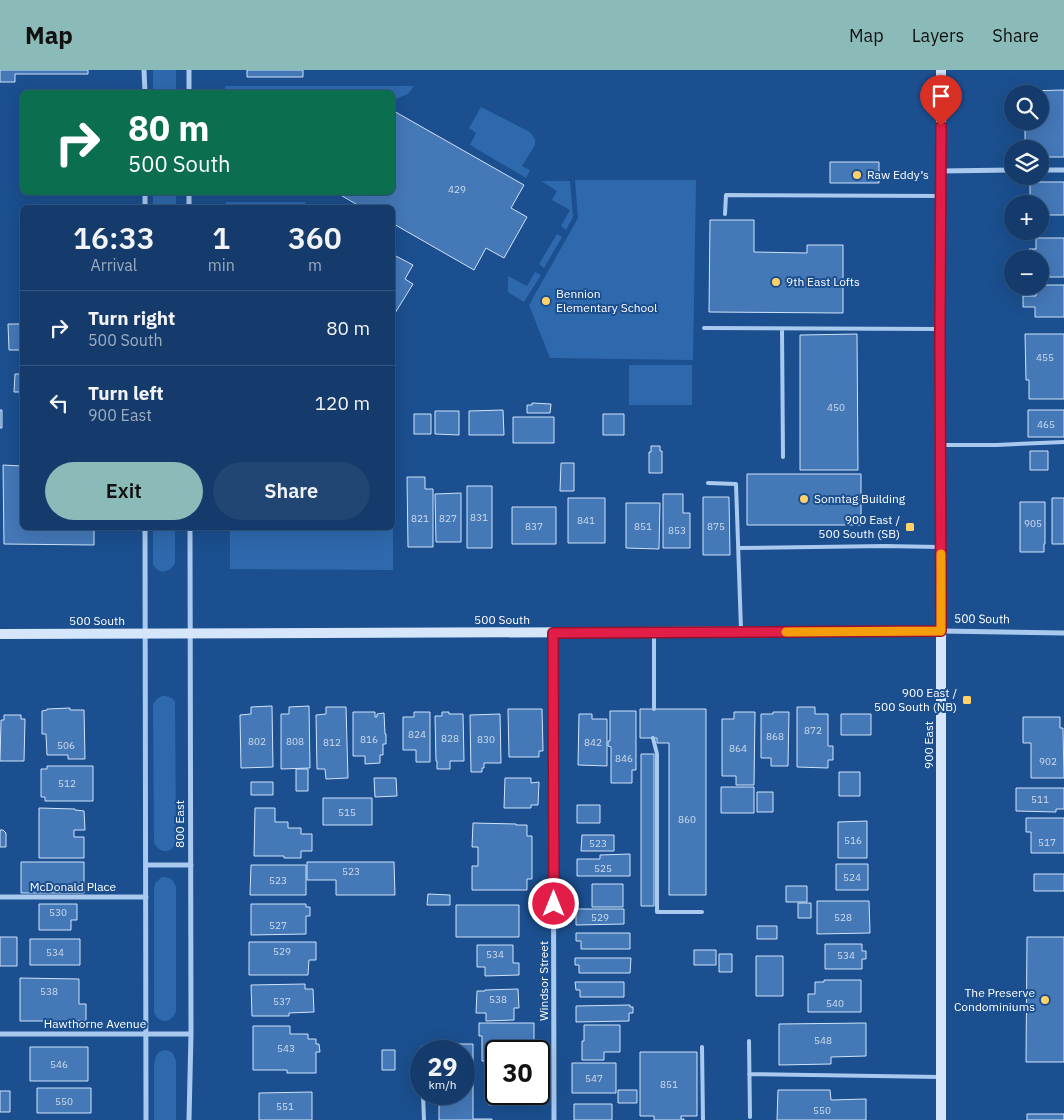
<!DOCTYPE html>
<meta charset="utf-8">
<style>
body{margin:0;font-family:"IBM Plex Sans",sans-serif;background:#214673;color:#f1f3f6;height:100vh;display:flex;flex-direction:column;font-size:19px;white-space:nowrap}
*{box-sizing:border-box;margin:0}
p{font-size:16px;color:#9dadc1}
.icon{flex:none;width:28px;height:28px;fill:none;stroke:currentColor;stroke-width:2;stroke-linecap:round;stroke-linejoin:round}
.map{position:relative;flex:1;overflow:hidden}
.sheet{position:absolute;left:20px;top:135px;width:375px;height:325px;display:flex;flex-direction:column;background:#143b6b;border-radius:8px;box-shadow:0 5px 20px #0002,0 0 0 1px #33557e}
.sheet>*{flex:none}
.hud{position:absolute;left:20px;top:20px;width:375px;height:105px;border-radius:8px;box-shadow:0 5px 20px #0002,0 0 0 1px #33557e;background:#0b6e4f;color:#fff;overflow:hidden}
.fabs{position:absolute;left:1004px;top:15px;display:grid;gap:10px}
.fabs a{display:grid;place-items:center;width:45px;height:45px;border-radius:50%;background:#143b6b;box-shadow:0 5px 20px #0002,0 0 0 1px #33557e;font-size:25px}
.speed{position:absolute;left:410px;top:970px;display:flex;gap:10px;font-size:25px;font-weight:700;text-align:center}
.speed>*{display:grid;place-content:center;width:65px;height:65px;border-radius:50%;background:#143b6b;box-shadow:0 5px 20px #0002,0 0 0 1px #33557e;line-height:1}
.speed small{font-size:12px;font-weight:400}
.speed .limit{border:2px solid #111;border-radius:8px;background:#fff;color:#111}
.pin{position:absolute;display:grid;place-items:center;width:42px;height:42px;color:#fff;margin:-51px -21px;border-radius:50% 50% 50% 0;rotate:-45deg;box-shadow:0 0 5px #0007}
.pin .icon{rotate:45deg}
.me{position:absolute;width:55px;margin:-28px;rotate:0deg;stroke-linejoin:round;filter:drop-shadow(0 0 4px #0008)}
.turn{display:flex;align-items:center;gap:18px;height:105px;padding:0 25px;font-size:22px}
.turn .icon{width:65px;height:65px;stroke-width:2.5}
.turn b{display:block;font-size:35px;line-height:42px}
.eta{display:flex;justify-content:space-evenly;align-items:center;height:85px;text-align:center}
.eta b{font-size:30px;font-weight:600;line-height:35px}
.primary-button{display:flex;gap:10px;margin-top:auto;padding:10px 25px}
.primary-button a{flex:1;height:58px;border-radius:30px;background:#8bbbb9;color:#111;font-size:20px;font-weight:600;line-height:58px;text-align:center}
.primary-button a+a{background:#214673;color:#f1f3f6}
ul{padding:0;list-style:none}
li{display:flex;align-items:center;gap:15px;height:75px;padding:0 25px;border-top:1px solid #33557e}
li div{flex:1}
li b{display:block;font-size:19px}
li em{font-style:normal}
header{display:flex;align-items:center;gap:30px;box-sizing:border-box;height:70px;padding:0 25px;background:#8bbbb9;color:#111}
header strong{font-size:24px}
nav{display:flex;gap:28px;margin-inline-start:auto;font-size:18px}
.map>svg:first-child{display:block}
.green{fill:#2e69ad}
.building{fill:#4478b7;stroke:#cfe3fa}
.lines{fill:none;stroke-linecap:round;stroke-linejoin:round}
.lane{stroke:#a9c9ee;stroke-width:4}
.street{stroke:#a9c9ee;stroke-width:5}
.secondary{stroke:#d6e6fa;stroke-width:10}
.route-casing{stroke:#92132f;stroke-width:12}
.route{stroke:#e11d48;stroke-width:9}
.slow{stroke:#f59e0b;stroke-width:9}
.poi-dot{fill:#ffd166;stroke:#1b4f8f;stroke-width:2}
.labels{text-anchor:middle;stroke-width:4;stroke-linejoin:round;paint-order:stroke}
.number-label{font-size:10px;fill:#d0dded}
.poi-label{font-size:12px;fill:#fff;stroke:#1b4f8f;text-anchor:start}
.street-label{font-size:12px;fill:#fff;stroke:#1b4f8f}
</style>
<header>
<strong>Map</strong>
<nav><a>Map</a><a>Layers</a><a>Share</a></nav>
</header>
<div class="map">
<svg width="1064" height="1050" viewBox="0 0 1064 1050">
<rect width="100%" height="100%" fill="#1b4f8f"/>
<path class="green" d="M153,0H176V22H153Z
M225,16H414L408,24L393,30L392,22H225Z
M481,37L530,62L535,69V75L522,96L530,100L526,108L470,75L476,63L469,58Z
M575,110H696L693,290L550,288L529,235L578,148Z
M541,111H570L573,147L566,160L561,156L570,140L552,130L557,121Z
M309,122V124L225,125V122Z
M153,123H176V137H153Z
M226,132H306L303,137L226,138Z
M557,164L562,167L544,198L539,194Z
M535,202L541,205L524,232L508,222V206L527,216Z
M629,295H692V335H629Z
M393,394V500L230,499V458H392Z
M153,458H175V493C170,503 158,505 153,494Z
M162,626C168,626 172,627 175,632L176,773C171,784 160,784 154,773L153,634L157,629Z
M162,807C170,807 173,809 176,817V941C173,953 158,955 154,942V819L155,813Z
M165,980C172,981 174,984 176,991V1050H154V996C155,988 156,981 165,980Z"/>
<path class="building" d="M0,0H88V4H15V12H0Z
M247,0H303V7H247Z
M1064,20V87H1040V79H1025V51H1040V24H1025V21Z
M392,40L524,115L511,138L527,147L504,188L486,178L474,200L392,153V138H354L356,134L337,123L392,122Z
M830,92H879V113H830Z
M1030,112H1064V145H1042V136H1040V134H1030Z
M710,150H754V182L807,183V175H843V243L709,242Z
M1036,168H1064V207H1049V200H1040V189H1029V179H1036Z
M20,182H22V208H20Z
M392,184L413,195L405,209L413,214L392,248Z
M1040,215H1064V247H1035V237H1023V226H1036V216H1040Z
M8,254H22V280H9Z
M857,264L858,400H800V265Z
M1025,264H1064V329H1029V310H1026Z
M22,290V322H14L15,304H22Z
M532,333L551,334L550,343H527V335H532Z
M0,340H2V358H0Z
M503,340L504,365H469V341Z
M1028,340H1064V367H1028Z
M435,341H459V365L435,364Z
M414,344H431V364H414Z
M603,344H624V365H603Z
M513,347H554V373H513Z
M651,376H660V381H662V403H649V382H651Z
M1030,381H1048V400H1030Z
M561,393H574V421H560Z
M3,395L22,396V458H94V475L4,474Z
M747,404H861V455H747Z
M407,407H425V419H433V477H408Z
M467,416H492V478H467Z
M461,423V472H436L435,424Z
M663,424H683V443H690V478H663Z
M703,427H729L730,485H703Z
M568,428H605V473H568Z
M1052,428H1064V474H1052Z
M1020,432H1045V474H1044V482H1020Z
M626,433H660L659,479L626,478Z
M512,437H556V474H512Z
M272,636L273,697L241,698L240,645L251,644V637Z
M309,636L310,698L281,699V644H289V637Z
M326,637H346L348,708L326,709L325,699H317L316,645L326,644Z
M797,637H815V644H828V676H833V690H828V698L797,697Z
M70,638V640H84L85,689H68V685H47L46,664H42V641L47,640V639Z
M508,639H542L543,681H539V687H509Z
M640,639H706V825H669V673H657V668H640Z
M610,641H636V700H632V713H611V677L608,676V671H610Z
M353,642H375V647H377V644L384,643L385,664H386V674H383V685H380V693L365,694V686H353Z
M414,642H430V692H416V680H403V647H414Z
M442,642H449V644H463L464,691H450V699H437V691H436L435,646H442Z
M734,642H755L754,715H736V706H722V649H734Z
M773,642H789L788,696H771V688H761V644H773Z
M500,644L501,693H484V698H482V702H471L470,645Z
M579,644H592V649H607V696L578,695Z
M841,644H871V665H841Z
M4,645H21V649H25L24,691H0L1,650H4Z
M1023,647H1060V658H1063L1064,708H1031V673H1023Z
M641,684H654V836H641Z
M47,696H93V731H45V727H41V699H47Z
M296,699H308V721H296Z
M839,702H860V726H839Z
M374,708H396L397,726L375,727Z
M505,708H531V713L539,712L538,735H531V738H504Z
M251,712H273V725H251Z
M721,717H754V743H721Z
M1016,718H1064V739H1056V742L1016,741Z
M757,722H773V742H757Z
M323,728H372V755H323Z
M577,735H600V753H577Z
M39,738L75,739V740L84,741L85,760H74V767H84V788H39Z
M255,738H275V752H288V758H301V764H312V781H301V788H284V786H254Z
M1026,748H1064V783H1031V762H1026Z
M867,751V788H838V752Z
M473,753L516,754V755H527V766H532V809H527V820H472V796H478V777H472Z
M0,760H3L6,763V777H0Z
M582,765H614V781H581Z
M630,784V806H577V789H600V785Z
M21,792H84V823H21Z
M307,792H394L395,825H336V810H307Z
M836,794H868V820H836Z
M251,795H306V825H250Z
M1034,804H1064V821H1034Z
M592,814H623V837H592Z
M786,816H807V832H786Z
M428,824L450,825V835H427Z
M817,831H869L870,863L817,864Z
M798,833H811V848H798Z
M39,834H77V850H71V860H39Z
M251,834H306V837H310V846H306V864L251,865Z
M456,835H519V867H456Z
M576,839H624V854L576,855Z
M757,856H777V869H757Z
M576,863H630V879H581V871H576Z
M0,867H17V896H0Z
M1027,867H1064V992H1026Z
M30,869H80V895H30Z
M249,872H316V890H309L308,905H249Z
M825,874H862V881H866V889H862V899H825Z
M477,875H513V893H519V905L485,906V897H477Z
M694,880H716V895H694Z
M719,884H732V902H719Z
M756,886H783V926H756Z
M575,888H631L630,903H579V895H575Z
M20,908L79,909V934H86V951H20Z
M824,910H861V942H808V924H815V912H824Z
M575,912H624V927H580V920H576Z
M305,914V919H313L314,942L289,943V946H252L251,915Z
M518,919L519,938H514V950L486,951V943H476L477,921H485V920Z
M630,935V937H633V943H629V951L576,952V936Z
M479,953H534V981H496V991H482V966H479Z
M866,953V986L831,987V994L779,995V954Z
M584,955H620V982H604V990H582V971H584Z
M253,956H290V964H308V969H316V974H319L320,982H316V1003H287V1000H253Z
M439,974H473V1049H492V1050H439V1024H464V981H439Z
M30,977H88V1011H30Z
M382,980H395V1000H382Z
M640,982H697V1046H681V1049H684V1050H654V1046H640Z
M539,988H544V1001H539Z
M572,993H616V1023H572Z
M489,1008H496V1024H539V1008H543V1034L489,1035Z
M37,1018H91V1043H37Z
M618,1020H637V1033H618Z
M778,1020H830L831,1030L866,1029V1050H777Z
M0,1021H10V1042H0Z
M312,1022V1050H259V1023Z
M574,1034H612V1050H574Z
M1027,1044H1064V1050H1027Z"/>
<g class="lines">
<path class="lane" d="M725,144L726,125L941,126
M704,258L940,259
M782,259L783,387
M943,375H996L1064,372
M708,413L736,414L741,560
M738,478L885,476L939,477
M654,639V562
M653,668L657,684V842H702
M749,971L750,1047
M702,977L703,1050
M423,978V981
M749,1004L940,1007
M423,1024L424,1050"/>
<path class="street" d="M144,0L145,22
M189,0V22
M1040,100H1064
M941,101L1012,100
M145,122V138
M189,122V138
M145,458L146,1050
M941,561L1064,563
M553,563L554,1050
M146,795H191
M0,827H146
M0,964H191
M189,1050L191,964L190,458"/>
<path class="secondary" d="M941,0V1050
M0,564L941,561"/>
</g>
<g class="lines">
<g class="route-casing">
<path id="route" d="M554,834L553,563L941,561L940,259L941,56"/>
</g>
<use href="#route" class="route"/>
<path class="slow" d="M786,562L941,561V484"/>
</g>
<g class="poi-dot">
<circle cx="857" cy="105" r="5"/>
<circle cx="776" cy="212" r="5"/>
<circle cx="546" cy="231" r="5"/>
<circle cx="804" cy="429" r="5"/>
<rect x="905" y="452" width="10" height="10" rx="2.5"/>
<rect x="962" y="625" width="10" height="10" rx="2.5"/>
<circle cx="1045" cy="930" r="5"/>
</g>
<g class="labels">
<g class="number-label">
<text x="457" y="123">429</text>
<text x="1045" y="291">455</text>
<text x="836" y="341">450</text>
<text x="1046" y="358">465</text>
<text x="479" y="451">831</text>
<text x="420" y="452">821</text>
<text x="448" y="452">827</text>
<text x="586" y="454">841</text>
<text x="1033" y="457">905</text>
<text x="534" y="460">837</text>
<text x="643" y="460">851</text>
<text x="716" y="460">875</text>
<text x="677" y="464">853</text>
<text x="813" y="664">872</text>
<text x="417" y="668">824</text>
<text x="775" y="670">868</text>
<text x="450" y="672">828</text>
<text x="369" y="673">816</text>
<text x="486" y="673">830</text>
<text x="257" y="675">802</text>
<text x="295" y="675">808</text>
<text x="332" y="676">812</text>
<text x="593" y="676">842</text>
<text x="66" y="679">506</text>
<text x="738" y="682">864</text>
<text x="624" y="692">846</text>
<text x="1048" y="695">902</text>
<text x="67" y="717">512</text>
<text x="1040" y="733">511</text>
<text x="347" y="746">515</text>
<text x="687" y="753">860</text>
<text x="853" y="774">516</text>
<text x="1047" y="776">517</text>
<text x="598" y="777">523</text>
<text x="603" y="802">525</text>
<text x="351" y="805">523</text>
<text x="852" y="811">524</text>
<text x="278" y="814">523</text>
<text x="58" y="846">530</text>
<text x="600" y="851">529</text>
<text x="843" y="851">528</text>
<text x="278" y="859">527</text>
<text x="282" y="885">529</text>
<text x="55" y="886">534</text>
<text x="495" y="888">534</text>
<text x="846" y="889">534</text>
<text x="49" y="925">538</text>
<text x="498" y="933">538</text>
<text x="282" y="935">537</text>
<text x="835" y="937">540</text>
<text x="823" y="974">548</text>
<text x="286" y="982">543</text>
<text x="59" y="998">546</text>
<text x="594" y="1012">547</text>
<text x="669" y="1018">851</text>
<text x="64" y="1035">550</text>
<text x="285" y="1040">551</text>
<text x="822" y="1044">550</text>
</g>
<g class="poi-label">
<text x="867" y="109">Raw Eddy’s</text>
<text x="786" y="216">9th East Lofts</text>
<text x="556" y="228">Bennion<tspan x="556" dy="14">Elementary School</tspan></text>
<text x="814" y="433">Sonntag Building</text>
<text x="900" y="454" text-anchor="end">900 East /<tspan x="900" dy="14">500 South (SB)</tspan></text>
<text x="957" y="627" text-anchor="end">900 East /<tspan x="957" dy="14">500 South (NB)</tspan></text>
<text x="1035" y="927" text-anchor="end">The Preserve<tspan x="1035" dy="14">Condominiums</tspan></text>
</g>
<g class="street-label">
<text transform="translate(982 549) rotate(1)" y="4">500 South</text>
<text x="502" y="554">500 South</text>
<text x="97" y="555">500 South</text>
<text transform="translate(929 675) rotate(-90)" y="4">900 East</text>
<text transform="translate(180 754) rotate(-90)" y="4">800 East</text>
<text x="73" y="821">McDonald Place</text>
<text transform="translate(544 911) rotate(-90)" y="4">Windsor Street</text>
<text x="95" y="958">Hawthorne Avenue</text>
</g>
</g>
</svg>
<div class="fabs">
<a><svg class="icon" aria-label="search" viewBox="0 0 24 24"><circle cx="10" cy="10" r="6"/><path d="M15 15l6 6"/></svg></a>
<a><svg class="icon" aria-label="layers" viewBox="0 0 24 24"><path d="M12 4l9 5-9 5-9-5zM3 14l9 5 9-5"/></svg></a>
<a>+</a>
<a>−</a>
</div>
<div class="speed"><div>29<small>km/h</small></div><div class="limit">30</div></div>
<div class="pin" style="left:941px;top:56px;background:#d93025"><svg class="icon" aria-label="arrive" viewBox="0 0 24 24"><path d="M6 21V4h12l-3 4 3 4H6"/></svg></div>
<svg class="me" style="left:554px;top:834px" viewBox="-20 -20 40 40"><circle r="17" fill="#e11d48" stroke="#fff" stroke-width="3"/><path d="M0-11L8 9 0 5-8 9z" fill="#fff"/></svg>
<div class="hud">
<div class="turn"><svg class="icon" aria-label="right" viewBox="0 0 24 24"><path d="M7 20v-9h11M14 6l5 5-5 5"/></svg><div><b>80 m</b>500 South</div></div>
</div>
<section class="sheet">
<div class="eta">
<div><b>16:33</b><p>Arrival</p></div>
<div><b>1</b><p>min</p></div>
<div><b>360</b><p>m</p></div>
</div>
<ul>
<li><svg class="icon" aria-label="right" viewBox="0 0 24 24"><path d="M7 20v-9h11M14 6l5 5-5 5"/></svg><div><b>Turn right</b><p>500 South</p></div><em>80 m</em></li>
<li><svg class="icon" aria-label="left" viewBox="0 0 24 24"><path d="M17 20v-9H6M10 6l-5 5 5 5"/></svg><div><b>Turn left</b><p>900 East</p></div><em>120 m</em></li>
</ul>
<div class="primary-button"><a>Exit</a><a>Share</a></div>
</section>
</div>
